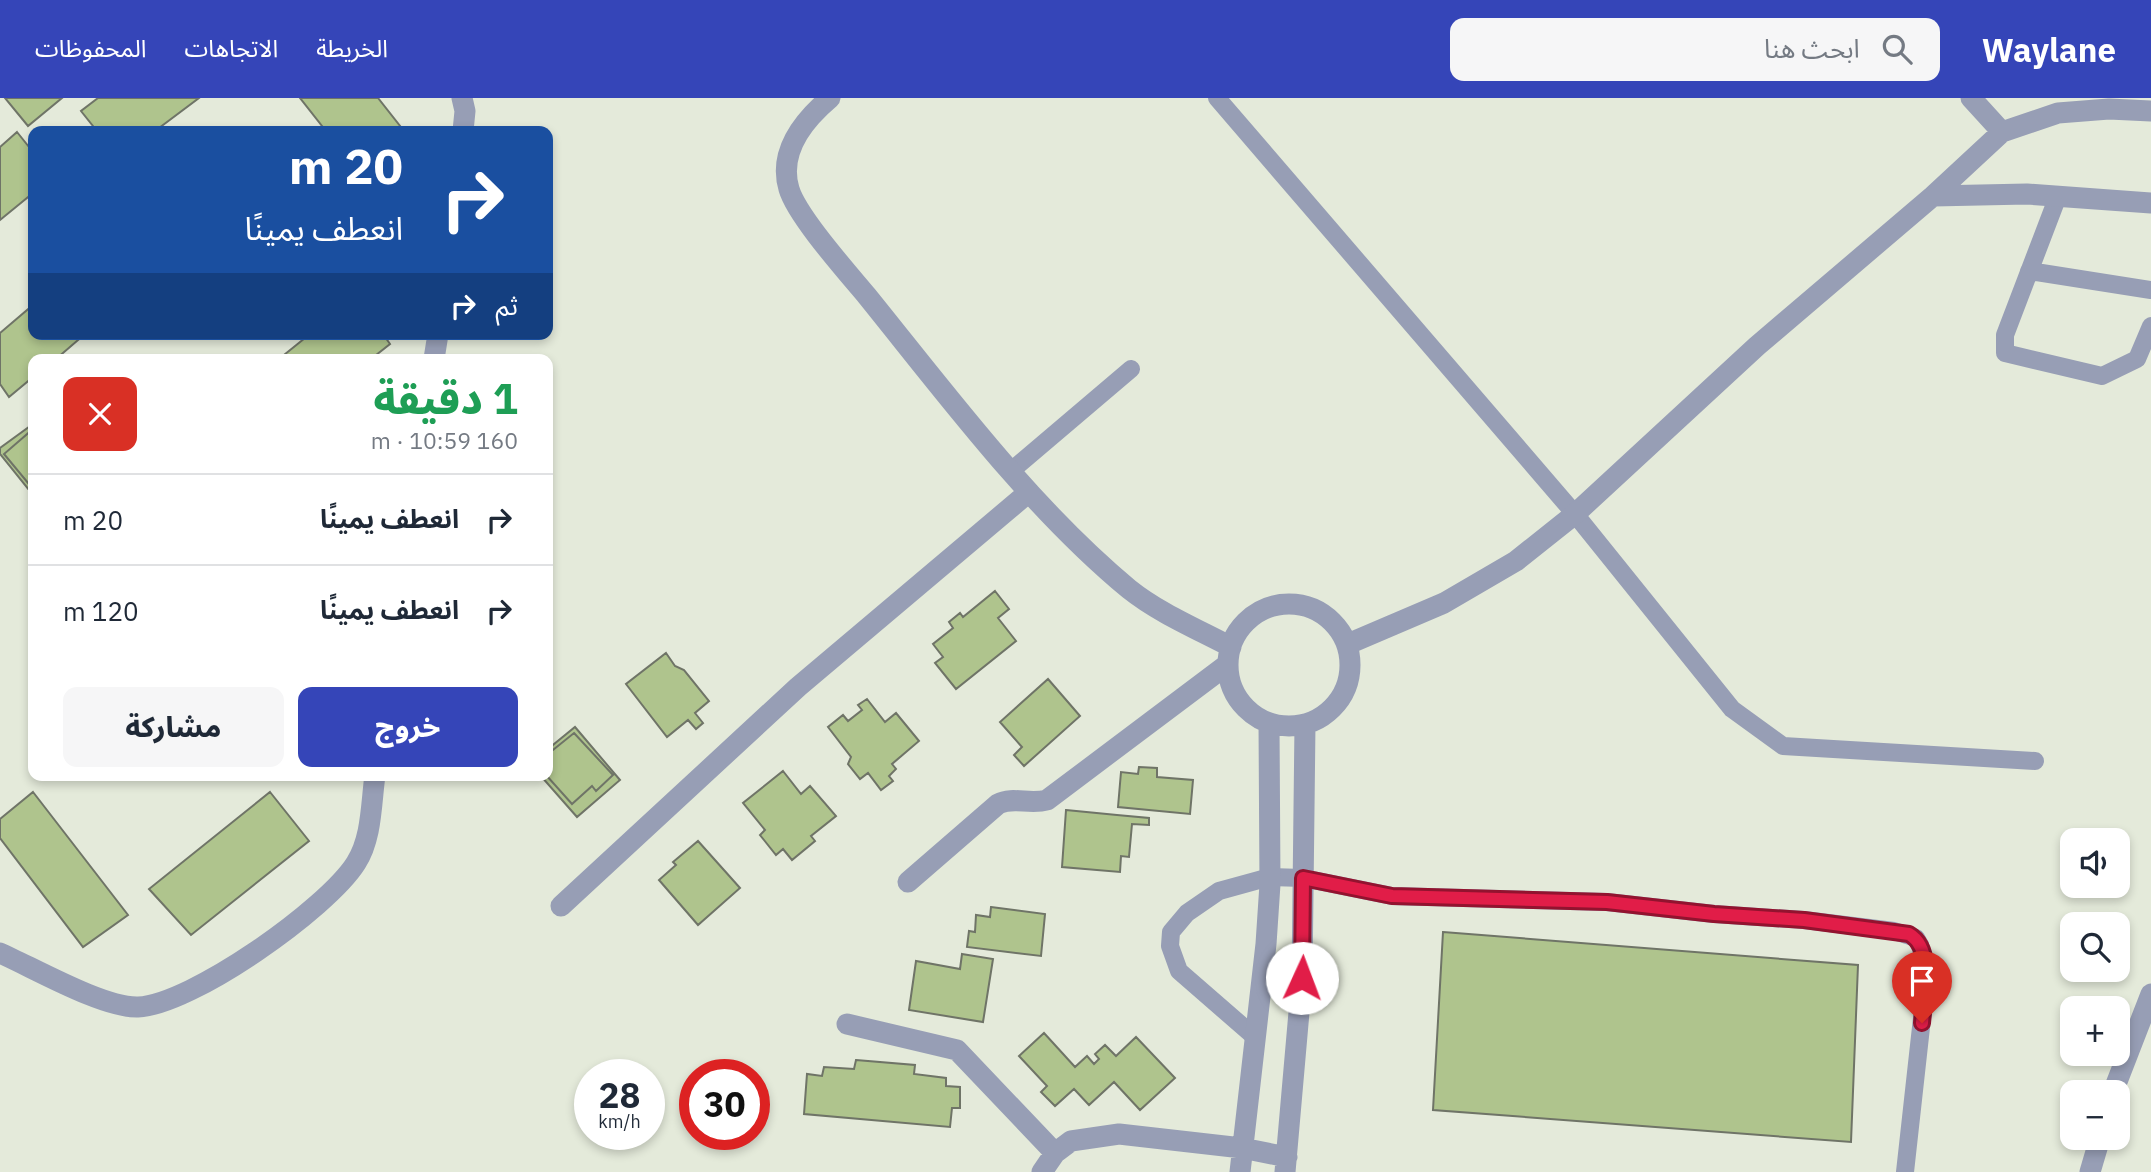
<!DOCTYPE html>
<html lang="ar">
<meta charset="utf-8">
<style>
body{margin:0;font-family:"IBM Plex Sans","Noto Sans Arabic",sans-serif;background:#f6f6f7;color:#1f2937;direction:rtl;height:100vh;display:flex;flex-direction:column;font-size:26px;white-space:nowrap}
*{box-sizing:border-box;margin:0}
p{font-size:23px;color:#747a83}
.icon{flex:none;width:38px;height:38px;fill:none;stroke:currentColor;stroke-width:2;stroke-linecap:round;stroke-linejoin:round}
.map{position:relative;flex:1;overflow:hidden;direction:ltr}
.panel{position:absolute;left:28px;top:256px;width:525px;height:427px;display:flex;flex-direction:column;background:#fff;border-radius:14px;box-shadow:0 4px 10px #0003;direction:rtl}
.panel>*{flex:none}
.banner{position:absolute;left:28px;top:28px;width:525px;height:214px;border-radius:14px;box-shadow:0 4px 10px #0003;direction:rtl;background:#1a4fa0;color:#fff;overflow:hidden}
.buttons{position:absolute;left:2060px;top:730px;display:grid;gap:14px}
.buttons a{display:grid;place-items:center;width:70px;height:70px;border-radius:14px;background:#fff;box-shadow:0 4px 10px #0003;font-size:35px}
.speed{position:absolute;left:574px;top:961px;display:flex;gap:14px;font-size:35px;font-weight:700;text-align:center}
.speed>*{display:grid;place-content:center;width:91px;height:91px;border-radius:50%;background:#fff;box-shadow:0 4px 10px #0003;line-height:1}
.speed small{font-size:18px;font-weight:400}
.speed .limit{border:10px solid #d22;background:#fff;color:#111}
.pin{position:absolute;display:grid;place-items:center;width:60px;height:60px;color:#fff;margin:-72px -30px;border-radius:50% 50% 50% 0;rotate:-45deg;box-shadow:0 0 7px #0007}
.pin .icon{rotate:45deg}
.me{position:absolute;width:77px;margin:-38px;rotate:2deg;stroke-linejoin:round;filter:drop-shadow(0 0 5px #0008)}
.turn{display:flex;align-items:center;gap:24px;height:147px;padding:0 35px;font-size:32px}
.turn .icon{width:91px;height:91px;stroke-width:2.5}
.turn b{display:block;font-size:49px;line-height:60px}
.then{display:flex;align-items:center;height:66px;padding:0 35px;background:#0003;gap:14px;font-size:26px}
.round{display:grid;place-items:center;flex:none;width:74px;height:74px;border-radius:14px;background:#f6f6f7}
.overview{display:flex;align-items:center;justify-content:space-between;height:119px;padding:0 35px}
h1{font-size:42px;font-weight:800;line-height:52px;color:#1e9e55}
.primary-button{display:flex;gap:14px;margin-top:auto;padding:14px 35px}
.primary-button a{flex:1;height:80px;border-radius:14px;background:#3545b8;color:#fff;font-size:28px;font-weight:800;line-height:80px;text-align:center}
.primary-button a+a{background:#f6f6f7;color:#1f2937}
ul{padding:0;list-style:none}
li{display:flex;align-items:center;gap:21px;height:91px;padding:0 35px;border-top:2px solid #e0e1e3}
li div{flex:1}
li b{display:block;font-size:26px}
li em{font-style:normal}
header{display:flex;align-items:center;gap:42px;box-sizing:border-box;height:98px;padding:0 35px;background:#3545b8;color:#fff}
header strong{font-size:33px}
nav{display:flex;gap:38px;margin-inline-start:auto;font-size:24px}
.search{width:490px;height:63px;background:#f6f6f7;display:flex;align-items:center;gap:18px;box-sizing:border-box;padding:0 24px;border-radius:14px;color:#747a83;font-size:26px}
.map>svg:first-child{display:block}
.building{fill:#afc48d;stroke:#6f7467;stroke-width:2}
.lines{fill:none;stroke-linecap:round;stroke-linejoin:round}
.lane{stroke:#979eb5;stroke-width:18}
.street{stroke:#979eb5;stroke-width:21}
.route-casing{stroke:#92132f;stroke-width:18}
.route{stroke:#e11d48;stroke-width:12}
</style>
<header>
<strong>Waylane</strong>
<div class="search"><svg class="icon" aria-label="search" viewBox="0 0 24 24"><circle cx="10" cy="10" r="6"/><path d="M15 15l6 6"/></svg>ابحث هنا</div>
<nav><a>الخريطة</a><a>الاتجاهات</a><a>المحفوظات</a></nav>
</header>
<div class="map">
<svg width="2151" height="1074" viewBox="0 0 2151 1074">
<rect width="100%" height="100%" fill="#e4eada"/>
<path class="building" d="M5,0H62L28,28Z
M98,0H199L155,33H97L81,13Z
M300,0H378L404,33H326Z
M17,34L33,54V95L0,122V49Z
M33,207V236H85L56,261H33V279L9,299L0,286V235Z
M310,236H383L390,246L371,261H279Z
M33,326V397L0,356V350Z
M33,331V391L4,356Z
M995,493L1009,511L998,520L1016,543L956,591L935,565L943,559L933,546L953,530L949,524L960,515L963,519Z
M666,555L675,568L684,572L709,603L695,615L703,625L696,631L688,622L667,639L626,586Z
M1048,581L1080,618L1024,668L1014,657L1022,649L1000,624Z
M867,601L885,624L896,615L919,643L892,666L896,671L889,678L893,683L881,692L868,675L860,681L848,666L851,659L828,629L843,617L848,623L862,612L858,607Z
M575,629L620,682L577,719L540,677H548V651Z
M574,635L613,677L596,693L592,688L572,706L546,677H548V656Z
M1139,669L1157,670V679L1193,682L1190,716L1118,709L1121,674L1138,676Z
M783,673L801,696L810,688L836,718L811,738L815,743L792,762L783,751L776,757L760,737L765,732L743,705Z
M33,694L128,817L83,849L0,740V721Z
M270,694L309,743L191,837L149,791Z
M1066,712L1117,717L1149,720V727L1132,726L1129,759L1121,758L1120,774L1062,769Z
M698,743L740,790L698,827L659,782L676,767L673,764Z
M991,809L1045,816L1041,858L967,849L969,833L975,834L976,817L990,819Z
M1443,834L1858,867L1851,1044L1433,1012Z
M962,856L993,861L983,924L909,912L916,863L960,871Z
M1044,935L1075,969L1087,958L1094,966L1099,961L1095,956L1105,947L1116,958L1136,939L1175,980L1140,1012L1114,984L1089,1007L1074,991L1055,1008L1041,994L1047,988L1019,958Z
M856,962L915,967L914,976L946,980V988L960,989V1010H952L950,1029L804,1016L807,976L822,978L824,969L854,971Z"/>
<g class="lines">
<path class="lane" d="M1217,0L1575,416L1732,611L1783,648L2035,663
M2058,98L2005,237V255L2102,278L2137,261L2151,228
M2029,173L2151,192
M1011,373L1131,271
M1256,940L1179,873L1170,848L1171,834L1187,815L1219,793L1270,779L1303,780L1392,798L1607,804L1714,816L1804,822L1894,833L1916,840L1920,847L1927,875L1905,1074"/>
<path class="street" d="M462,0L465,13L463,33
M830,0C804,22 778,54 789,91C797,118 847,174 867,198C947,297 1031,410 1129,491C1159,515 1197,531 1231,549
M1971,0L2002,34L2058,15L2109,11L2151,13
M1933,98L2027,96L2151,105
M434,261L438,236
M1228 567a61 61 0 1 1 122 0a61 61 0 1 1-122 0Z
M1348,546L1444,505L1516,463L1575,416L1757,248L1933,98L2002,34
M908,784L998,706C1013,698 1029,707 1047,702L1228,566
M561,808L798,589L1029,394
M0,855C34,870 103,910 138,909C191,907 327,811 356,765C372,740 371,706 375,677
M847,926L957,952L1055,1055
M2113,994L2151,896
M1042,1074L1055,1055L1071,1043L1119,1036L1242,1050L1287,1059
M1240,1074L1266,846L1270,786L1269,625
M1285,1074L1302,880L1305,626
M2090,1074L2100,1040"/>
</g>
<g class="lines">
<g class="route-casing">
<path id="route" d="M1302,880L1303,780L1392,798L1607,804L1714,816L1804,822L1909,836C1935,851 1924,900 1922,925"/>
</g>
<use href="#route" class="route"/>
</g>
</svg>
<div class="buttons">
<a><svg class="icon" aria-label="sound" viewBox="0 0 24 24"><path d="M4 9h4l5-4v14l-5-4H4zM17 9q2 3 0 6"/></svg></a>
<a><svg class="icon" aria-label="search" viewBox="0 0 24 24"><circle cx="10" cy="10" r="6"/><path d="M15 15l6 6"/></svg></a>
<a>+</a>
<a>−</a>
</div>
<div class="speed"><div>28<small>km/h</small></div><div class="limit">30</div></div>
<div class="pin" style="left:1922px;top:925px;background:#d93025"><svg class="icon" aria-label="arrive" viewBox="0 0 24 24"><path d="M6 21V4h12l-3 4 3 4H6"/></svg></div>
<svg class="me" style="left:1302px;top:880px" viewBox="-20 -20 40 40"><circle r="19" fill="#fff"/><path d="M0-13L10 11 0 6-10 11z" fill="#e11d48"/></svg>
<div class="banner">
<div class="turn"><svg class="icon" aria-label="right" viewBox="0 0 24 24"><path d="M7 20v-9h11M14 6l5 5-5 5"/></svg><div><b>20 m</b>انعطف يمينًا</div></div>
<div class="then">ثم<svg class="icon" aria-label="right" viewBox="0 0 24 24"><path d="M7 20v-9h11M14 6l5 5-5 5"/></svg></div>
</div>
<section class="panel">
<div class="overview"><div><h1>1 دقيقة</h1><p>160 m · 10:59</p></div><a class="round" style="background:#d93025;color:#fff"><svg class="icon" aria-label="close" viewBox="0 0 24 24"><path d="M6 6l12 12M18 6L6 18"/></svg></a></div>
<ul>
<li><svg class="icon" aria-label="right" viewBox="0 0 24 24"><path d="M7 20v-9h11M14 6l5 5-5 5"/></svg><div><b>انعطف يمينًا</b></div><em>20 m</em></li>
<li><svg class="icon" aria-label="right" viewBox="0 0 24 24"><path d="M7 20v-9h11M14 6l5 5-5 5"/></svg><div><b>انعطف يمينًا</b></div><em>120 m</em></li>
</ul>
<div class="primary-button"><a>خروج</a><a>مشاركة</a></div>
</section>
</div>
